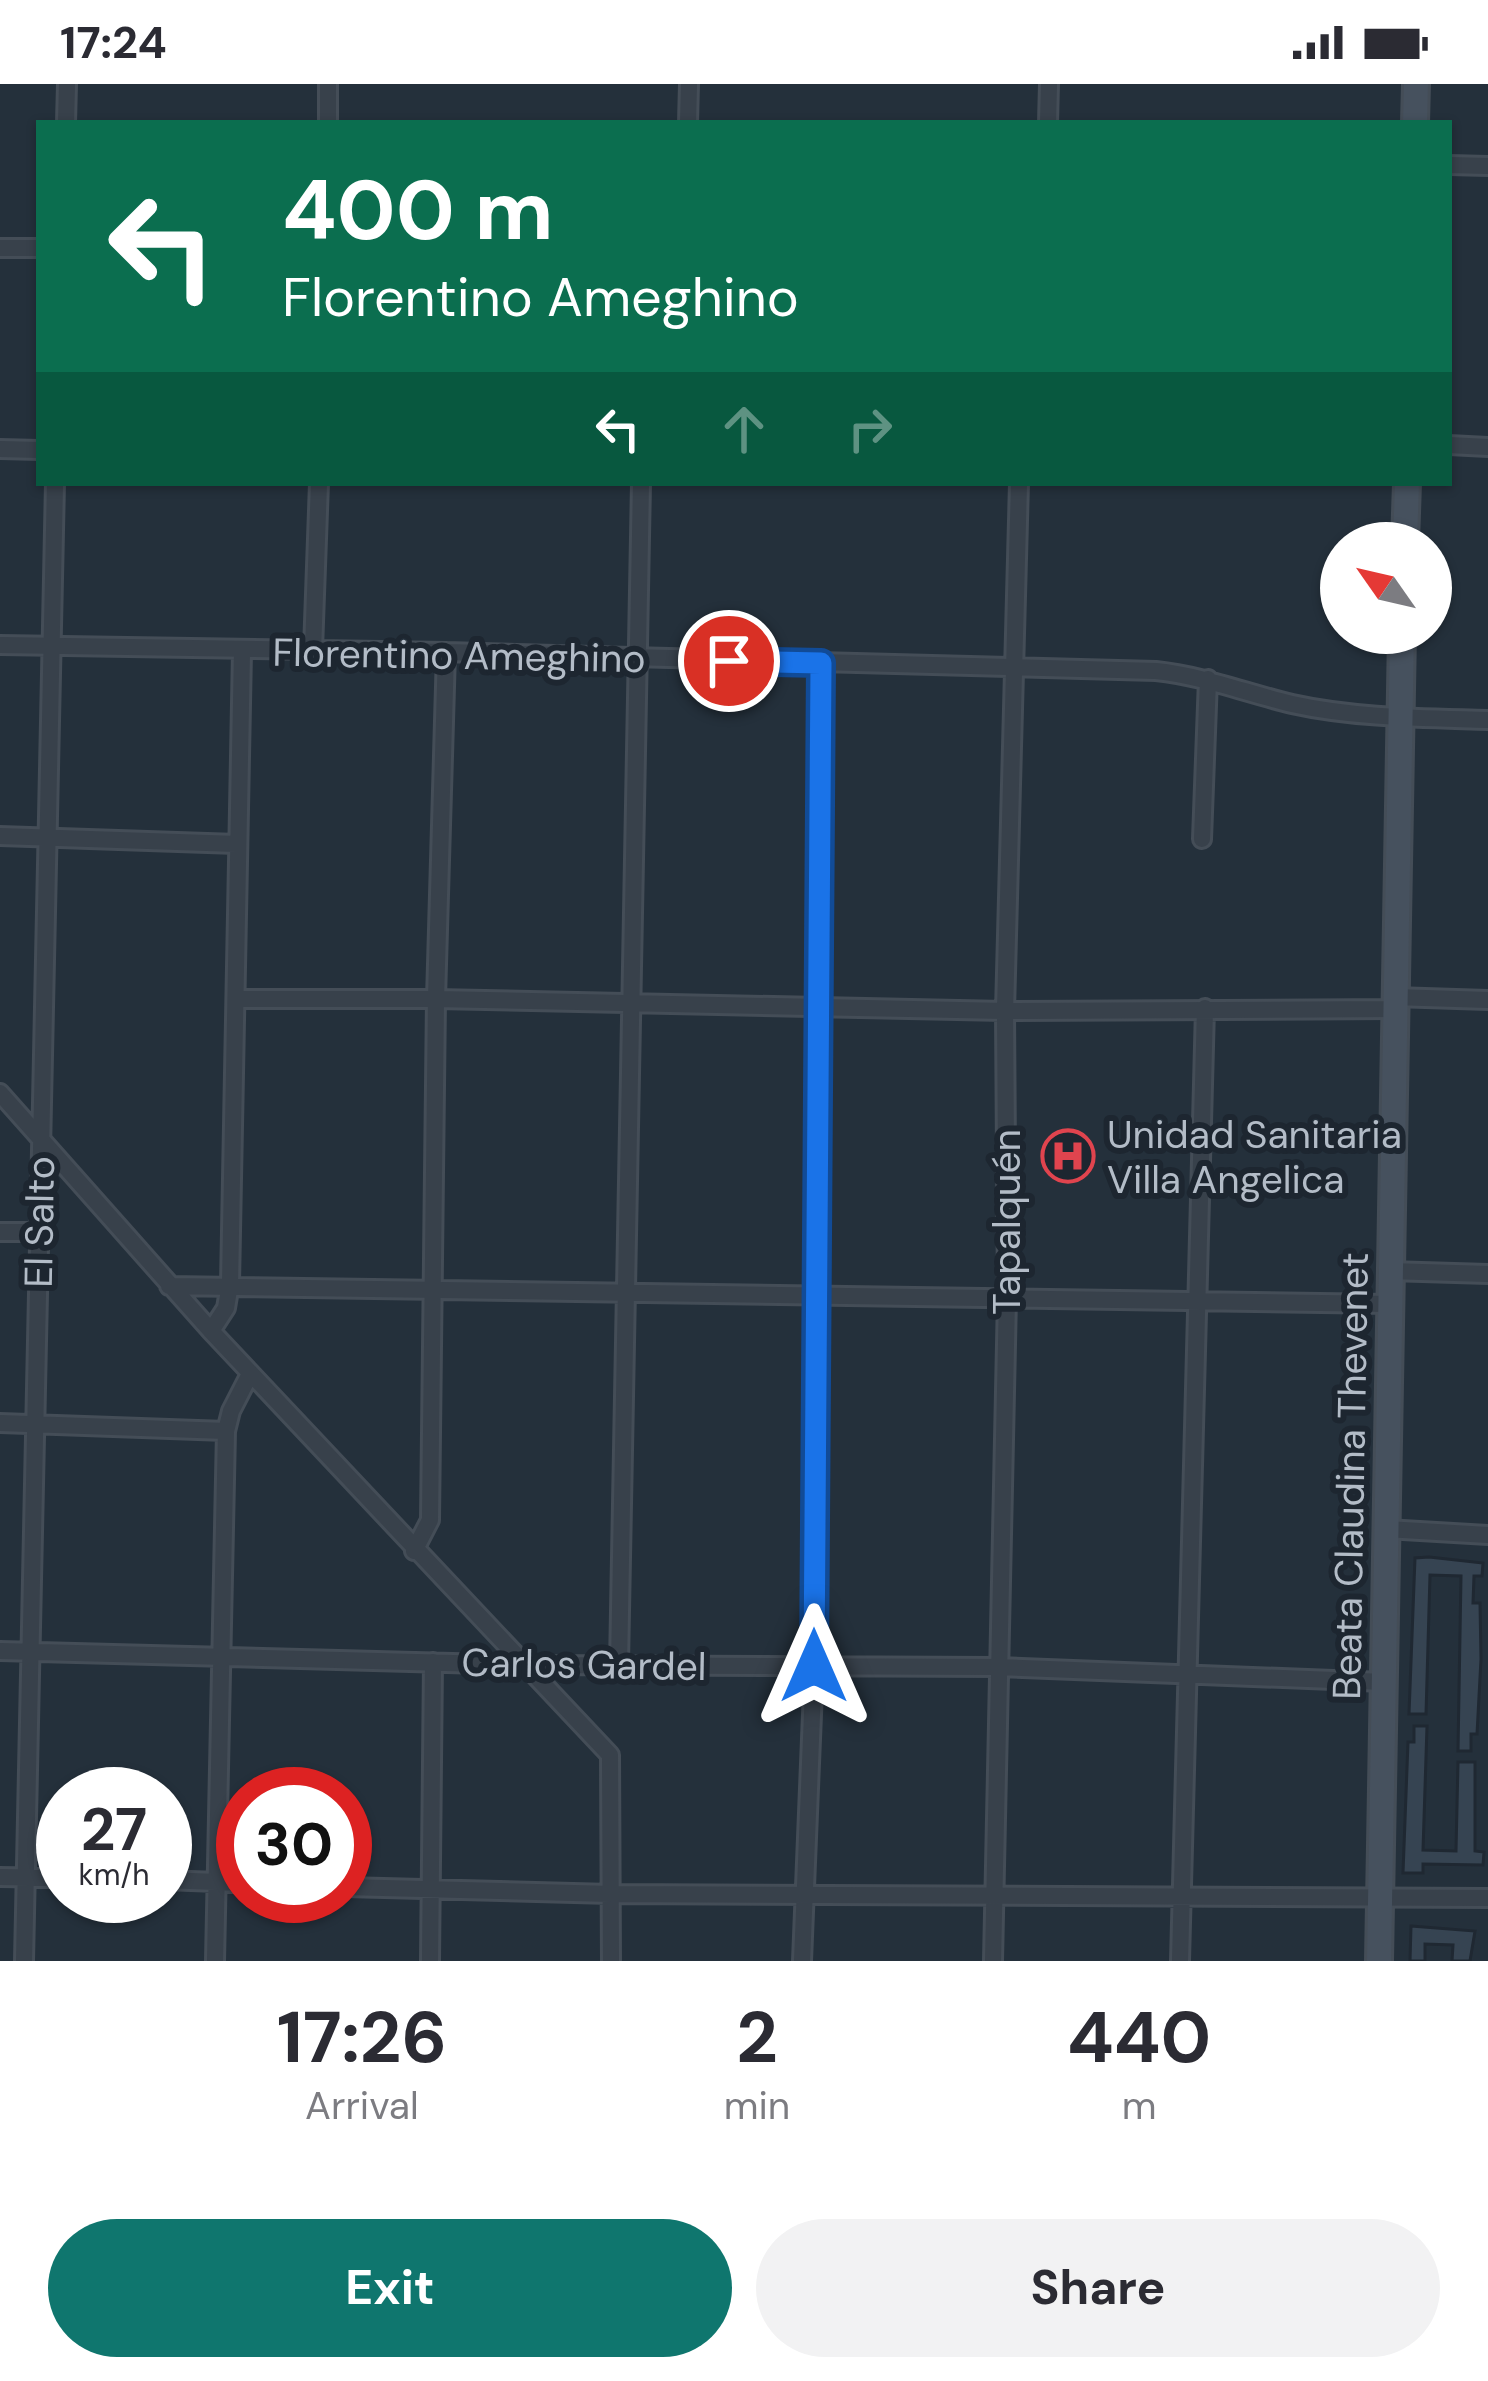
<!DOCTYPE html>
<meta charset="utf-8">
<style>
body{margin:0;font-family:"DM Sans",sans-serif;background:#f2f2f3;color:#2b2b33;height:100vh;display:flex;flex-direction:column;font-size:45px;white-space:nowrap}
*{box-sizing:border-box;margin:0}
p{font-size:39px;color:#7c7c81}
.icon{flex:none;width:66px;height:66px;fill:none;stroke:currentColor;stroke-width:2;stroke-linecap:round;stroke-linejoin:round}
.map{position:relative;height:1877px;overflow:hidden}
.details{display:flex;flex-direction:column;background:#fff;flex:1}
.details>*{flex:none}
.banner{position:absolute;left:36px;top:36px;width:1416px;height:366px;border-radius:0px;box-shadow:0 3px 9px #0004;background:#0b6e4f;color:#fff;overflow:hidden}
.needle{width:78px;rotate:304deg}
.fabs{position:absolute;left:1320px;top:438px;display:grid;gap:24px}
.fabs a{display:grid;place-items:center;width:132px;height:132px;border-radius:50%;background:#fff;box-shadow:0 3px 9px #0004;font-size:60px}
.speed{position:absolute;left:36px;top:1683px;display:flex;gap:24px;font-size:60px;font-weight:700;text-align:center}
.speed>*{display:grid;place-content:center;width:156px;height:156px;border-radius:50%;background:#fff;box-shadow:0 3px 9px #0004;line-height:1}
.speed small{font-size:30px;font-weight:400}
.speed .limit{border:18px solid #d22;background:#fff;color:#111}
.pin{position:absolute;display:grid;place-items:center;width:102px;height:102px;color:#fff;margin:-51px;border:6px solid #fff;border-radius:50%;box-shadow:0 3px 12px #0007}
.me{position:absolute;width:132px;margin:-66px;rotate:0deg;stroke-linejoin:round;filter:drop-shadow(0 0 9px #0008)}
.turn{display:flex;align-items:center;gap:42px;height:252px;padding:0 48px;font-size:54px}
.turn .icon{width:156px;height:156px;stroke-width:2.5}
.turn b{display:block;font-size:84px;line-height:102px}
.lanes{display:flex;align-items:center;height:114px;padding:0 48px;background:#0003;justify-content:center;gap:60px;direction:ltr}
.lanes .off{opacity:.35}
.eta{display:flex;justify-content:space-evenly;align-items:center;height:204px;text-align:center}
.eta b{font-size:72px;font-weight:700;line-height:84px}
.primary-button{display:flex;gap:24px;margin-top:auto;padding:24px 48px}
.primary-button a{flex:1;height:138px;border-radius:72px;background:#0f766e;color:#fff;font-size:48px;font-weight:700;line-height:138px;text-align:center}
.primary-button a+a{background:#f2f2f3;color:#2b2b33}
.status{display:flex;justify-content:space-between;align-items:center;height:84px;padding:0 60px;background:#fff;direction:ltr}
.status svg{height:33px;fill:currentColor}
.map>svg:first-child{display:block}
.building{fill:#364452;stroke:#1f2832;stroke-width:3}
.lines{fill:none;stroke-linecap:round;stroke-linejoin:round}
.minor-casing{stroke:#444d57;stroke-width:22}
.secondary-casing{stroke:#444d57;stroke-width:30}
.minor{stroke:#38414b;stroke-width:16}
.secondary{stroke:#46515e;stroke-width:24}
.route-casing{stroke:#114b97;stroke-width:30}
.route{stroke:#1a73e8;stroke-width:21}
.labels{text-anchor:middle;stroke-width:12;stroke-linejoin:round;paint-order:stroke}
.street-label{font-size:39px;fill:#b3bcc7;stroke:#1d2630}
.poi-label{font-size:39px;fill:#b3bcc7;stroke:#1d2630;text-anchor:start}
</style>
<div class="status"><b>17:24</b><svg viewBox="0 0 49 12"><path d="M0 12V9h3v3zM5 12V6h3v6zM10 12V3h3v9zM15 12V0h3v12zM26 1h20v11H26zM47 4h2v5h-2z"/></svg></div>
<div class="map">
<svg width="1488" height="1877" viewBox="0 0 1488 1877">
<rect width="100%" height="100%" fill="#24303b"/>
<path class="building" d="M1429,1473L1483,1479L1482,1492H1474L1473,1519H1480L1481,1575L1477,1650H1471V1667H1458L1461,1492L1430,1491L1426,1630H1409L1415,1474Z
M1414,1642H1427L1423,1766L1456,1767L1458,1678H1475V1767L1484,1768L1483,1781L1423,1780V1789H1403L1408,1658H1414Z
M1411,1842L1475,1847L1470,1877H1452L1453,1861L1425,1860V1877H1410Z"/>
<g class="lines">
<g class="minor-casing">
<path id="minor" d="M66,39L67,0
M328,39V0
M688,39L689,0
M1048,39L1049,0
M1449,81L1488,82
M0,164H39
M1449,361L1488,363
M0,365L39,366
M0,561L446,568L1156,587C1203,592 1246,609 1292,620C1355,634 1424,634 1488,636
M313,566L319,399
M0,752L237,760
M1202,755L1208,595
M1394,913L1488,916
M237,915H436L1005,927L1394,925
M0,1009L211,1247L610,1671L611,1877
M0,1148H38
M1389,1187L1488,1190
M169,1202L1389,1220
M211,1247L226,1224L230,1200L242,567
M0,1339L226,1347
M1386,1445L1488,1451
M414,1467L430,1436L436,915L446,568
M0,1567L524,1581L999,1583L1384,1598
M619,1581L641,399
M0,1793L63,1794
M165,1796L243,1799
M345,1803L611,1810L1488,1814
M24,1877L55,399
M215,1877L226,1347L231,1327L250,1290
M430,1877L433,1578
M802,1877L814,1581L821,579
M993,1877L1007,1213L1005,927L1019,399
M1180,1877L1205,924"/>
</g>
<g class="secondary-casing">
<path id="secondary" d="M1415,39L1416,0
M1405,459L1407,399
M1379,1877L1402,549"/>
</g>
<use href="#minor" class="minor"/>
<use href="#secondary" class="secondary"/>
</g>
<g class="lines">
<g class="route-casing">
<path id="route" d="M729,577L821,579L814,1582"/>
</g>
<use href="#route" class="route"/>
</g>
<defs>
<g id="hospital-ring" transform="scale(2.7)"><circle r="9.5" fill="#1d2630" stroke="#e0444e" stroke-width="1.5"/><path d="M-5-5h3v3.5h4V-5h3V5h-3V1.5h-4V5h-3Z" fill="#e0444e"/></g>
</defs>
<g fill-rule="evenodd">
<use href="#hospital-ring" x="1068" y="1072"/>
</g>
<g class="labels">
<g class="street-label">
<text transform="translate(459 571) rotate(1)" y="14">Florentino Ameghino</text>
<text transform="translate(39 1138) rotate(-89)" y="14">El Salto</text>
<text transform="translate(1006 1138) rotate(-90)" y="14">Tapalquén</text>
<text transform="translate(1350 1392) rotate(-89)" y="14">Beata Claudina Thevenet</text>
<text transform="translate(584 1580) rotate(1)" y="14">Carlos Gardel</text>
</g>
<g class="poi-label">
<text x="1107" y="1064">Unidad Sanitaria<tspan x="1107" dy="45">Villa Angelica</tspan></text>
</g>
</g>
</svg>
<div class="fabs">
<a><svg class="needle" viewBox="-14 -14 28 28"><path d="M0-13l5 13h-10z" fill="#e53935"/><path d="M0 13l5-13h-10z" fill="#7c7c81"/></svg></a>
</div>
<div class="speed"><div>27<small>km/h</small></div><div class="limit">30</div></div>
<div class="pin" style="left:729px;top:577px;background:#d93025"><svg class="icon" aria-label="arrive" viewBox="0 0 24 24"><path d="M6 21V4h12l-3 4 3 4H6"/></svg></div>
<svg class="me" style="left:814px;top:1582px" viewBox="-20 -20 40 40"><path d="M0-17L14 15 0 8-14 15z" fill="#1a73e8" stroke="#fff" stroke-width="4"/></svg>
<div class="banner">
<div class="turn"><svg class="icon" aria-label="left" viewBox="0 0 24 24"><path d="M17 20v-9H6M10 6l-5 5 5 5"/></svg><div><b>400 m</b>Florentino Ameghino</div></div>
<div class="lanes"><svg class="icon" aria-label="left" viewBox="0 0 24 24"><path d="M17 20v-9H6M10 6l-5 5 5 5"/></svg><svg class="icon off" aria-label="ahead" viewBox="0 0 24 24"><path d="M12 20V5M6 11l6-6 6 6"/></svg><svg class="icon off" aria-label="right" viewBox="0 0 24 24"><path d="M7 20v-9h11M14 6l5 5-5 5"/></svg></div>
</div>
</div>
<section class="details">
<div class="eta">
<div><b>17:26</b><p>Arrival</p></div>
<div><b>2</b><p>min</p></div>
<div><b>440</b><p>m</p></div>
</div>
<div class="primary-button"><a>Exit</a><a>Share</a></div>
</section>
